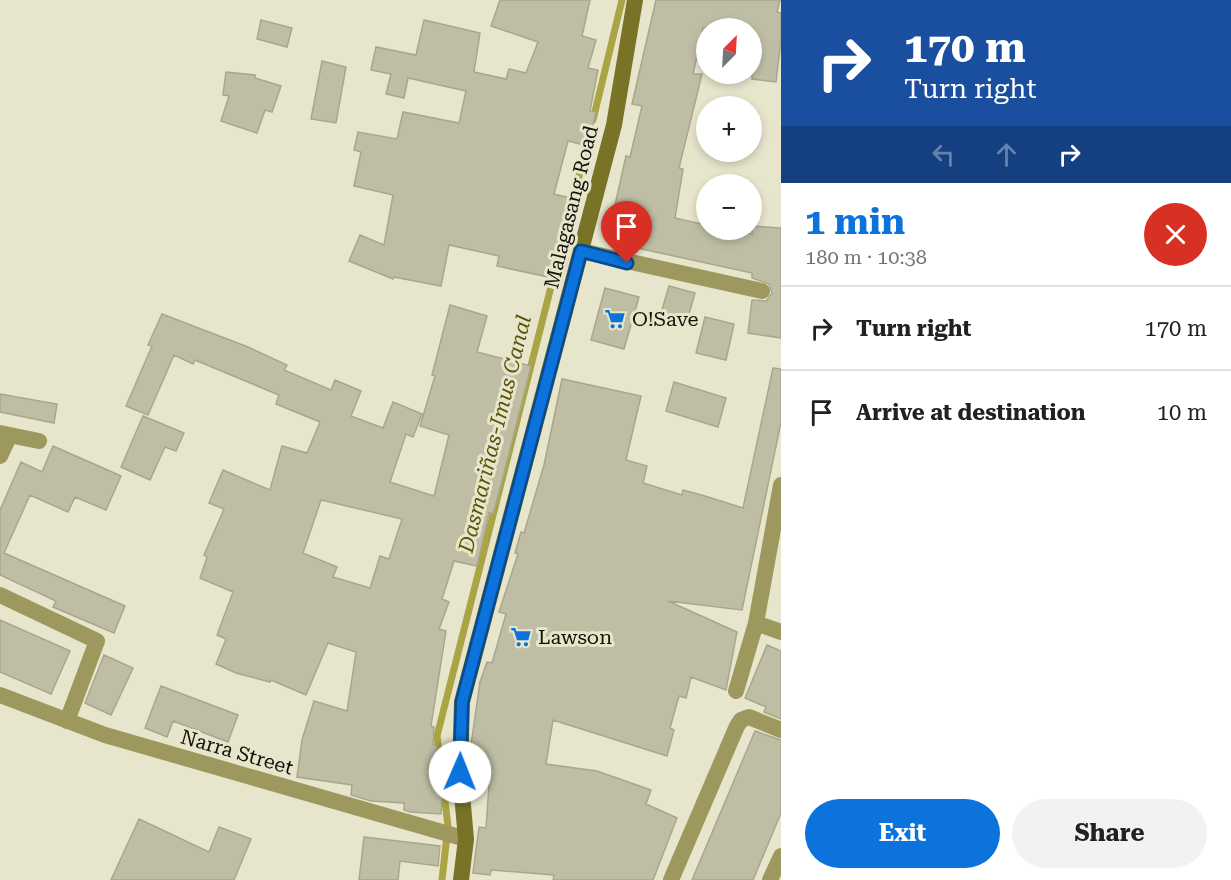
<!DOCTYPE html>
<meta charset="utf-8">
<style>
body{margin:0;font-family:"Roboto Serif",serif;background:#f2f2f2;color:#202124;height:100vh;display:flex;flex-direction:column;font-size:22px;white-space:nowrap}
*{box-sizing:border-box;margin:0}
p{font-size:20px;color:#757577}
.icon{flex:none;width:33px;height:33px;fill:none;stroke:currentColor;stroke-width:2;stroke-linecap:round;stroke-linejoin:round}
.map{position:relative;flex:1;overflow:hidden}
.panel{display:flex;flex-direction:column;background:#fff;width:450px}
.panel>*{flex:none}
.hud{background:#1a4fa0;color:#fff;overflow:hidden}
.needle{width:39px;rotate:24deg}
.tools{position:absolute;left:696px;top:18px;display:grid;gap:12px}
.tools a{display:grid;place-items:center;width:66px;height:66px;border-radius:50%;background:#fff;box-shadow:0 3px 9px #0003;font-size:30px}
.pin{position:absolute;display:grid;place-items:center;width:51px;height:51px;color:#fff;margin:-62px -26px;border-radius:50% 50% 50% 0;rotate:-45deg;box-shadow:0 0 6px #0007}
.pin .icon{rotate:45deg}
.me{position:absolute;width:66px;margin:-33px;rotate:1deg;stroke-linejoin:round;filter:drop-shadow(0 0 4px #0008)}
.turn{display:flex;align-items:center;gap:21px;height:126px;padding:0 24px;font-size:27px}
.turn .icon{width:78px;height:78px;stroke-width:2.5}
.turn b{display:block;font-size:42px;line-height:51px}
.lanes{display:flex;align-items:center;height:57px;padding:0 24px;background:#0003;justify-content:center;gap:30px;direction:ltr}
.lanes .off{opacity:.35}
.round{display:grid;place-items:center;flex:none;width:63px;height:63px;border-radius:32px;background:#f2f2f2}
.overview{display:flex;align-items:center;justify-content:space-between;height:102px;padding:0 24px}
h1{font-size:36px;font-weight:700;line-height:45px;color:#0b73db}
.button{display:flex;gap:12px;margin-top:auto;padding:12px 24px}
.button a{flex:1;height:69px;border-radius:36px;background:#0b73db;color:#fff;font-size:24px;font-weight:700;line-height:69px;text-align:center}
.button a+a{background:#f2f2f2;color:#202124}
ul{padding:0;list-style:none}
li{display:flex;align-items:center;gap:18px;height:84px;padding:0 24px;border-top:2px solid #e0e0e0}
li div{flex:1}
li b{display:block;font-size:22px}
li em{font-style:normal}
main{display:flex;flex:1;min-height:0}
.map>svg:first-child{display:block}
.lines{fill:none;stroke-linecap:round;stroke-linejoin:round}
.stream{stroke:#aba444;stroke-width:7}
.building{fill:#bfbea5;stroke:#a8a68e;stroke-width:1.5;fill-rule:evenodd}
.minor{stroke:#9d995e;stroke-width:16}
.secondary{stroke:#797327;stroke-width:16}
.route-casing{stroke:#074b8e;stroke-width:15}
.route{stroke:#0b73db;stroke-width:10}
.labels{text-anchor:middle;stroke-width:6;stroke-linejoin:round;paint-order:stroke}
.street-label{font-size:20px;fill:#121209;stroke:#e7e6cc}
.poi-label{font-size:20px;fill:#121209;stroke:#e7e6cc;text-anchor:start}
.water-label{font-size:21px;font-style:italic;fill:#595308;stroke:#e7e6cc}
</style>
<main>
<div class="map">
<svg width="781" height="880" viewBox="0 0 781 880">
<rect width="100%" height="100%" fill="#e7e6cc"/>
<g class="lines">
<path class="stream" d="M593,120L622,0
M442,880L448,826L437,736L589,137"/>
</g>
<path class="building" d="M500,0H590L582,36L596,40L588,68L598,70L590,111L596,112L588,146L568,141L554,194L571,198L556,255L568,258L562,280L497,266L499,256L449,245L441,286L394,277L393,279L349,261L360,235L384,245L393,195L354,186L361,152L354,150L358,132L397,139L403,112L459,123L466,91L408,78L404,98L386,94L391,74L371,70L376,47L416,55L424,20L480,33L474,72L506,79L509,69L526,73L538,42L491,26Z
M656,0H780L777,12L781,13V40L776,82L752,79V28H703L693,74H702L679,168L683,169L675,218L706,225V230H730L752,234V226L781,228V338L748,333L752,300L766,301L772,293L769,284L752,278V273L614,243L619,219L612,218L626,156L630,157L642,106L632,104Z
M261,20L292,28L287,47L257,39Z
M322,61L346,67L336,123L311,119Z
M226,72L255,75V78L281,86L272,112L265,110L257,133L221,121L229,96L223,95Z
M669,286L695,293L687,321L661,313Z
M605,288L639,297L624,349L591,340Z
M450,305L487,316L477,352L531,366L502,481L493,514L489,513L477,566L454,561L442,599L449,602L439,629L446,631L431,726L434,727L433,745H437V763H450V779L443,778L441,814L410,812L404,810V803L371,801L351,795L352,785L297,777L302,740L314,701L347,711L356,652L328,643L306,695L271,680L270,682L236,673L216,664L226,639L217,635L233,592L200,578L207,557L204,555L224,509L209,503L223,470L270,490L282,446L307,453L320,422L276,404L279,395L195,360L193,364L174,355L148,415L126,406L152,346L148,345L162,314L248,347L287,365L284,370L331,390L335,380L361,391L351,416L383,428L393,402L422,414L413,437L406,434L390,482L434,496L449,435L420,426L435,376L432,375ZM321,500L402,519L389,559L380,556L370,588L333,577L337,567L303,553Z
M705,317L734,324L726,360L696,353Z
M773,368L781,369V422L742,610L668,601L737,632L726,690L691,677L686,698L679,696L670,728L674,730L667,756L553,720L546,764L597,771L651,790L646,804L677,818L653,880H553L554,875L491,870L490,875L473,873L479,827L486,828L489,785L471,782V745L480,682L487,662L492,663L506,614L499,612L518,554L515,553L521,532L524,533L544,465L562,379L641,396L626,460L647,466L643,483L682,495L683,490L705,496L743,508Z
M674,382L726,398L718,427L666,411Z
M0,394L57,404L54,423L0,412Z
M143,416L184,433L176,451L165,447L150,480L121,467Z
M53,446L121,476L106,510L75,497L68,512L30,495L4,553L125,606L114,633L53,607L56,601L0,575V510L21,462L42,472Z
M0,620L70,651L51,694L0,672Z
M767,645L781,651V719L764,712L766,707L745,698Z
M104,655L133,668L111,715L85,703Z
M161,686L238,715L228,742L173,721L167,737L145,728Z
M755,731L781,740V813L753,880H692Z
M139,819L209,852L219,827L251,839L234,880H111Z
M364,837L440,846L438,866L400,861L398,880H359Z"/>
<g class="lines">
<path class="minor" d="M581,251L762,291
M0,433L39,441
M0,456L10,435
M0,595L97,641L67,721
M756,623L781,632
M736,691L756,623L781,485
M0,695L105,735L466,839
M671,880L737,726L741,720L749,717L781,730
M770,880L781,856"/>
<path class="secondary" d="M461,880L466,839L460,772L462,702L614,125L635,0"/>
</g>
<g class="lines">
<g class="route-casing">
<path id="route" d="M460,772L462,702L581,251L627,263"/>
</g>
<use href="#route" class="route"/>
</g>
<defs>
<g id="supermarket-bare" transform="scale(1.62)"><path d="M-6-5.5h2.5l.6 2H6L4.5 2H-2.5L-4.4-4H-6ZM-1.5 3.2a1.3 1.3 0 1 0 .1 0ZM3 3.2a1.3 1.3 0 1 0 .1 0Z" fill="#0b73db" stroke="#e7e6cc" stroke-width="2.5" paint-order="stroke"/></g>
</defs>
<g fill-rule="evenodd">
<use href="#supermarket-bare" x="615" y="319"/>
<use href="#supermarket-bare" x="521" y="637"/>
</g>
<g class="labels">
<g class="street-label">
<text transform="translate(571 207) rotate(-76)" y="7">Malagasang Road</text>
<text transform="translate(237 752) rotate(16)" y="7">Narra Street</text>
</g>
<g class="poi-label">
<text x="632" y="326">O!Save</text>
<text x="538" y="644">Lawson</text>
</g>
<g class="water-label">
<text transform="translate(495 434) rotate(-76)" y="7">Dasmariñas-Imus Canal</text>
</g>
</g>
</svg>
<div class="tools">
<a><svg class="needle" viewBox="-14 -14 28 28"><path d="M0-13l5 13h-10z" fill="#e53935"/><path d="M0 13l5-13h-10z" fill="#757577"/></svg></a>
<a>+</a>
<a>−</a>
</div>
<div class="pin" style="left:627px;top:263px;background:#d93025"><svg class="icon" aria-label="arrive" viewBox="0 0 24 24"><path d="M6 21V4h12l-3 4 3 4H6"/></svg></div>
<svg class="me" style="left:460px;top:772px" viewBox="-20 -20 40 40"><circle r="19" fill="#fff"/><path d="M0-13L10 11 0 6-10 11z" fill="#0b73db"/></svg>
</div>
<section class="panel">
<div class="hud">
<div class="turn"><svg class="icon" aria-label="right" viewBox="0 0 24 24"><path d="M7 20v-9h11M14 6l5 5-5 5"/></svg><div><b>170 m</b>Turn right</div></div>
<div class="lanes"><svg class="icon off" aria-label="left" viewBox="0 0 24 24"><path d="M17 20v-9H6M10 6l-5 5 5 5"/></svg><svg class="icon off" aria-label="ahead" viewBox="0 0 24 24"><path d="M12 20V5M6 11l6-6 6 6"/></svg><svg class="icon" aria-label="right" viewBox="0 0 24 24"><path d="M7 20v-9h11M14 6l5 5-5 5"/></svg></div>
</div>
<div class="overview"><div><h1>1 min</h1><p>180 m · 10:38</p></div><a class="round" style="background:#d93025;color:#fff"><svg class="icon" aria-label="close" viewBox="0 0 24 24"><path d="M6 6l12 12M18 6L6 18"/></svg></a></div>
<ul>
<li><svg class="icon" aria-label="right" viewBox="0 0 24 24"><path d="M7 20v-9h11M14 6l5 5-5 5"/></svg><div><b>Turn right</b></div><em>170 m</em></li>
<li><svg class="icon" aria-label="arrive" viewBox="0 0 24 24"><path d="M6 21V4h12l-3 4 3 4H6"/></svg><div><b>Arrive at destination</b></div><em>10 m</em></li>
</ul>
<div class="button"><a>Exit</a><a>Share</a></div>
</section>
</main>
